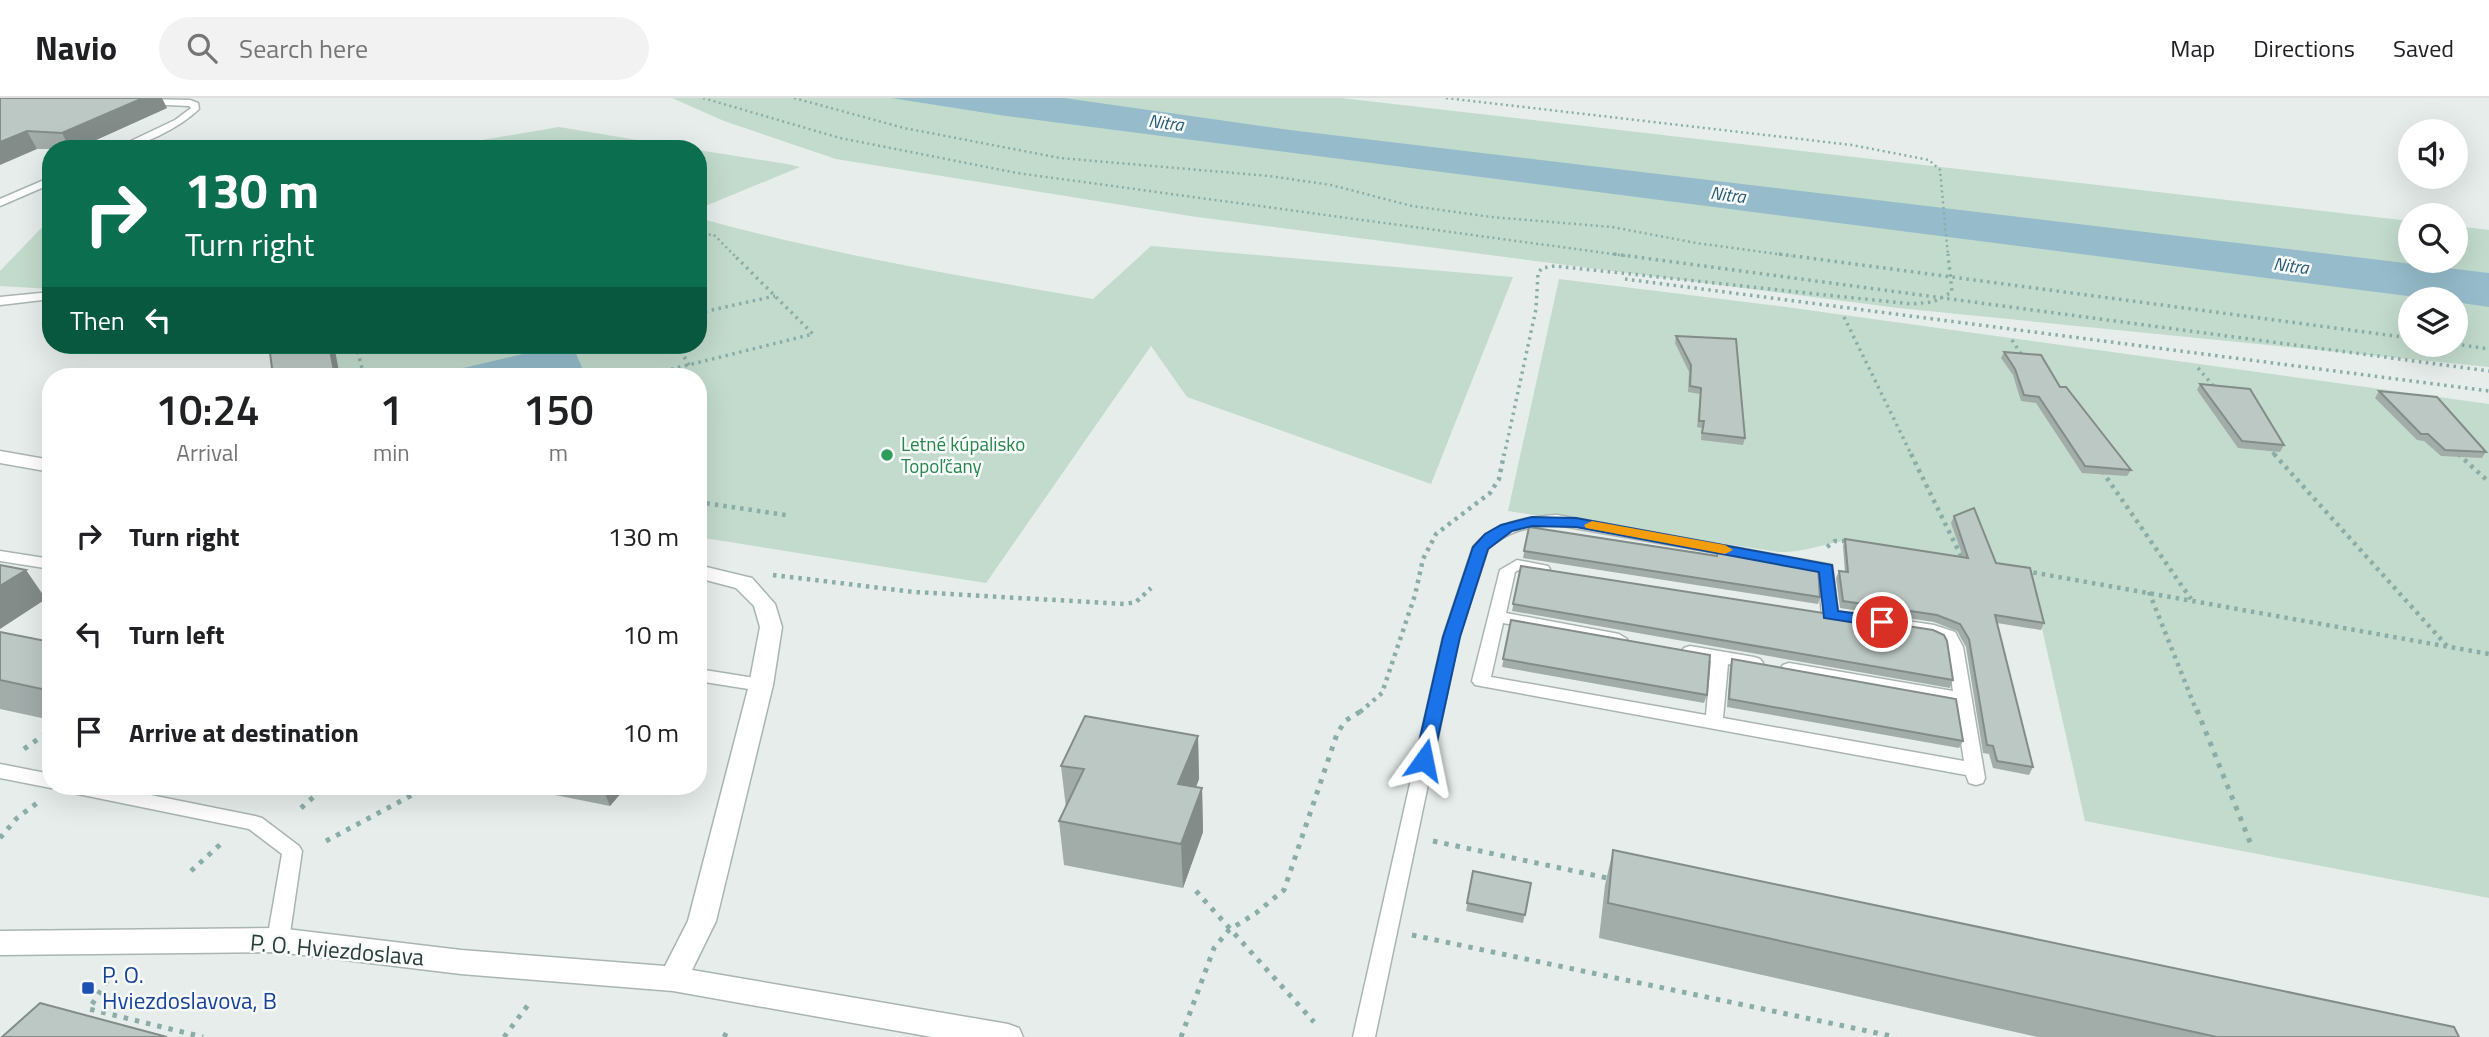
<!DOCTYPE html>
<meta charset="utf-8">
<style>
body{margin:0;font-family:"Titillium Web",sans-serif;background:#f2f2f2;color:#202124;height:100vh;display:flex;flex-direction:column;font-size:26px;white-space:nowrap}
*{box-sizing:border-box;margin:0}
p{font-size:23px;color:#757577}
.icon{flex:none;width:38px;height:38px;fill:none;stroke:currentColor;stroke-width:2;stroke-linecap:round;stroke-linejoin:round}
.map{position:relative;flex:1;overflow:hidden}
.drawer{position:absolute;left:42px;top:270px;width:665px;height:427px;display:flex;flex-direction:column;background:#fff;border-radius:28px;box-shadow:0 7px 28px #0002}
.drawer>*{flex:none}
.hud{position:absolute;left:42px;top:42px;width:665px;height:214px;border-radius:28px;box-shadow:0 7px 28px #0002;background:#0b6e4f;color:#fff;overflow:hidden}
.tools{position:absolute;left:2398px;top:21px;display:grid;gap:14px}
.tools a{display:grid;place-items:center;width:70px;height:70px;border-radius:50%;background:#fff;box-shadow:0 7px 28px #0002;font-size:35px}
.pin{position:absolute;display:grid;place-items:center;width:60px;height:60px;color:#fff;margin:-30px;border:4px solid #fff;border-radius:50%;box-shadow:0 2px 7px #0007}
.me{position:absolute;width:77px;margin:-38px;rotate:12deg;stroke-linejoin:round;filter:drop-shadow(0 0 5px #0008)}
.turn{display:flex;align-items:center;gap:24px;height:147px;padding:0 28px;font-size:32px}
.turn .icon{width:91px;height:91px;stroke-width:2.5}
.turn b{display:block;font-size:49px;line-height:60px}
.then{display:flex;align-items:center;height:66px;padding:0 28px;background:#0003;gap:14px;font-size:26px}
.eta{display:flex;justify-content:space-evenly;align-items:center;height:119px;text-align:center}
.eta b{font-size:42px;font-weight:600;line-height:49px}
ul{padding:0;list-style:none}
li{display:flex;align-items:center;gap:21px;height:98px;padding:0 28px}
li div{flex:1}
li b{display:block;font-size:26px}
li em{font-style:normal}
header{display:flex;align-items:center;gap:42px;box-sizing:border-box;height:98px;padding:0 35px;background:#fff;border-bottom:2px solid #e0e0e0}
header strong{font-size:33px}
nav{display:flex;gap:38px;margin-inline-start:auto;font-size:24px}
.search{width:490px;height:63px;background:#f2f2f2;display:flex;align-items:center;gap:18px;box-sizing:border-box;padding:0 24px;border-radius:38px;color:#757577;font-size:26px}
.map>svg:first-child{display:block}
.green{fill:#c2dbcc;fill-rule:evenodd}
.water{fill:#96bccb}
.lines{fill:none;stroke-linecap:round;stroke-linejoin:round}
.service-casing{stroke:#a9b5b2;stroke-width:3}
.minor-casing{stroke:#a9b5b2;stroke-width:3}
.path-far3{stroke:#8bada7;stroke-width:2.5;stroke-dasharray:2 3.5;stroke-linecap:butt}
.path-far2{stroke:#8bada7;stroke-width:3.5;stroke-dasharray:2.5 4.5;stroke-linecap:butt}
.path-far1{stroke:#8bada7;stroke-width:4.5;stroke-dasharray:3.5 5;stroke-linecap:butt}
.path{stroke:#8bada7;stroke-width:5;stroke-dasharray:4.5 7;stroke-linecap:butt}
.service{fill:#fff;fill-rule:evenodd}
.minor{fill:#fff;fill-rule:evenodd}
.wall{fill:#a2aca9}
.shaded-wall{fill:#848c89}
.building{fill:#bcc8c4;stroke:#848c89;stroke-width:2}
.route{fill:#1a73e8;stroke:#114b97;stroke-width:2}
.slow{fill:#f59e0b}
.leisure-dot{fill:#2e9e5b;stroke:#f7faf9;stroke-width:2.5}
.transit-dot{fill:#1a4fb4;stroke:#f7faf9;stroke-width:2.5}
.labels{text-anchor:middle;stroke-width:5;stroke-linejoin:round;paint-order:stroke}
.far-water-label{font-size:18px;font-style:italic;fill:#285c73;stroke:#f7faf9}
.leisure-label{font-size:19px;fill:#27864d;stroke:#f7faf9;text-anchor:start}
.near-street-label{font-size:23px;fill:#273d3a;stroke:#f7faf9}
.near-transit-label{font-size:23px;fill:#164399;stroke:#f7faf9;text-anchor:start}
</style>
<header>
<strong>Navio</strong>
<div class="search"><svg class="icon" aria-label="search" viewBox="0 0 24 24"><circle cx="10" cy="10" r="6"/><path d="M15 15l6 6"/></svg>Search here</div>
<nav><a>Map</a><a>Directions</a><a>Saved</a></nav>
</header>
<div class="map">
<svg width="2489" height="939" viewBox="0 0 2489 939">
<rect width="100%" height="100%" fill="#e6edeb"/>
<path class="green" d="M672,0H1341L2410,123V163H2455V128L2489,132V269L1898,210L1190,118L836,61L724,23ZM2410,201H2455V247H2410Z
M559,29L691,51H430Z
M698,52L787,66L800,69L698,111Z
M51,120V191L0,188V173Z
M698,120C828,156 960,178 1093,201L1151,148L1513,179L1431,386L1187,299L1151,248L986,485L698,439V278H340L334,247H698Z
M1559,181L1786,209L2489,306V800L2085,723L2029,472L1849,442C1822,446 1807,454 1779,454L1508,413Z"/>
<path class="water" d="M891,0H1064L1290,32L2489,175V209L2455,204V201H2431L1006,18Z
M562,247H572L584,274L568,278H461L459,271Z"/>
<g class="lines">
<g class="service-casing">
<path id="service" d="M142,1L190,2L198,5L199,11C182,28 139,51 114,51L175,22L191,10L189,8L145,6L142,5Z
M51,79V86L0,108V101Z
M51,194V201L0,207V199Z
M1557,417L1832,467L1838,517L1830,522L1822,517L1818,473L1557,427C1530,428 1508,432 1488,451L1459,539L1375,939H1353L1443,539L1473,449C1493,424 1527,419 1557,417Z
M0,453L51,461V471L0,463Z
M1517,462L1548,468L1550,471L1542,476L1519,472L1515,474L1506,515L1619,536L1627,541L1619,546L1503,525L1491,579L1706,617L1711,563L1684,558L1681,554L1684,550L1690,548L1754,559L1760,561L1763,565L1760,569L1754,571L1728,566L1723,620L1964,663L1955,606L1789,577L1783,575L1780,571L1783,567L1789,565L1953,593L1947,549L1943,542L1931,537L1852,525L1844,520L1852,515L1934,527L1955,534L1963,549L1985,680L1983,685L1976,687L1969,685L1966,677L1475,587L1472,583L1500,472Z
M698,571L761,581L767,583L770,587L767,591L761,593L698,583Z
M0,666L51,676V688H58L51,690L0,680Z
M63,688H106L255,718L262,720L299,748L302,753L289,842L286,848L278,851L270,848L267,842L282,756L249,731L73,695L66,693Z"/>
</g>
<g class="minor-casing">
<path id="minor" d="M0,353L51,362V374L0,365Z
M698,467L752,480L775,506L782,529L773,587L716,823L692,872L1008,926L1019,930L1023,939H932L673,893L461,876L278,854L0,857V833L278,830L461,852L665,868L688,823L749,587L760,529L754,508L736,490L698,480Z"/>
</g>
<path class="path-far3" d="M703,0L840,40L1017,75L1627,158
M794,0L904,30L1060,60L1269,78L1331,87L1412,108L1491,119L1612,129L1696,145L1792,158
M1446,0L1852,47L1929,62L1940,72L1948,158
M698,139L713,136L735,158"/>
<path class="path-far2" d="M1614,156L2489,273
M1779,156L2410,240
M1625,181L2489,293
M698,215L775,198
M1844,219L1912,358
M2012,242L2023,259
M2455,246L2489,251
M356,247L364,278
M677,247L689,267
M2198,270L2216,291
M644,278L813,236L733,156
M2268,349L2276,358
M2458,356L2460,358
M1504,358L1536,211L1538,175L1542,170L1555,168L1911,206L1933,204L1952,194L1948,156"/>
<path class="path-far1" d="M1911,356L1963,462
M2274,356L2447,548
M2458,356L2489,384
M2102,373L2191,501
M698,404L786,417
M1827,449L1835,443H1848
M2025,473L2489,556
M773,477L914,494L1125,506L1136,504L1151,490
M2149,494L2197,614
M1360,614L1382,595L1415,497L1423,461L1436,436L1490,395L1499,381L1504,356"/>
<path class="path" d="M2197,612L2252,749
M24,651L51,632
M301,710L326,688
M0,740L17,720L37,705
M326,743L429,688
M1433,743L1612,781
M191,773L224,743
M1196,793L1314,924
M1412,837L1896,939
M107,883L89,911L203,939
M504,939L528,907
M724,939L728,932
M1181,939L1214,850L1229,832L1256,815L1284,792L1337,636L1345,623L1363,612"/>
<use href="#service" class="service"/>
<use href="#minor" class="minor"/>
</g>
<path class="wall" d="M0,0L167,10L76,51H37Z
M1676,238L1745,340L1743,347L1701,342L1702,330L1697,329L1700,296L1688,294L1689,274L1675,245Z
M2004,254L2060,289L2131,372L2127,378L2082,375L2036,305L2021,303L2013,277L2001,260Z
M2200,286L2284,347L2280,354L2238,350L2197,292Z
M2379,293L2486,354L2482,360L2441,358L2424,343L2417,342L2375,300Z
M1954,418L1996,465L2044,525L2041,532L1997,525L2033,669L2029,677L1993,670L1989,656L1983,655L1966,549L1957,533L1934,524L1840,510L1836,480L1839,473L1845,474L1843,448L1845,441L1963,459L1951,425Z
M1529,429L1716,457L1717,453L1820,499L1818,506L1523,460Z
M1521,468L1953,582L1950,590L1512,513Z
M1511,522L1707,597L1704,605L1502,569Z
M0,534L51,544V622L0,611Z
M1732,561L1963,643L1959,650L1727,609L1730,568Z
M1198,638L1199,681L1196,689L1202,690L1203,734L1183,790L1064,767L1059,723L1066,710L1061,668Z
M364,688H384L380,691Z
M510,688H627L610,708Z
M1613,752L2459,939H2037L1599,840L1605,787Z
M1473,773L1531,785L1523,825L1466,813Z"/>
<path class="shaded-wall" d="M143,0H162L167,10L76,51H70L62,35Z
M27,33L37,51L0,67V44Z
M329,247H334L340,278H335Z
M26,472L46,501L0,531V488Z
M1198,638L1199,681L1180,730L1178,686Z
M602,688H627L610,708Z
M1202,690L1203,734L1183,790L1181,746Z"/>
<path class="building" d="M0,0H143L62,35L27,33L0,44Z
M1676,238L1736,241L1745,340L1702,335L1704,323H1699L1701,290L1690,288L1691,267Z
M269,247H329L335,278H273Z
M2004,254L2041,257L2060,289H2066L2131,372L2085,368L2039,299L2024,297L2015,271Z
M2200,286L2250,291L2284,347L2242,343Z
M2379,293L2437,299L2486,354L2445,352L2428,336H2421Z
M1974,410L1996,465L2030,470L2044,525L1995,517L2033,669L1997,663L1993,648L1987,647L1969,541L1960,526L1937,517L1843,503L1839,473L1848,474L1845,441L1968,460L1954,418Z
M1529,429L1717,458V453L1818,469L1820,499L1524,453Z
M0,467L26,472L0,488Z
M1521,468L1933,532L1944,537L1947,543L1953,582L1513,506Z
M1511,522L1710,557L1707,597L1503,561Z
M0,534L51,544V593L0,582Z
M1732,561L1956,601L1963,643L1729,601Z
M1085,618L1198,638L1178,686L1202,690L1181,746L1059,723L1084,671L1061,668Z
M1613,752L2454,929L2459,939H2217L1608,805Z
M1473,773L1531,785L1525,817L1467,805Z
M40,905L167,939H2Z"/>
<path class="route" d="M1532,419L1576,420L1832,467L1838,513L1882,519L1890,524L1882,529L1824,520L1819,474L1576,429L1532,428L1512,433L1488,451L1460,539L1433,662L1431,667H1417L1415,662L1443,539L1473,449L1485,436L1501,427Z"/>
<path class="slow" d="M1592,423L1725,447L1733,452L1725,456L1586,430L1584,427Z"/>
<circle class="leisure-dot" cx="887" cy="357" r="7"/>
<rect class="transit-dot" x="81" y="883" width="14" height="14" rx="3.5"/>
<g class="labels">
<g class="far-water-label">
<text transform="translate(1166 25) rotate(7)" y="6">Nitra</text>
<text transform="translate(1728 97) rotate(7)" y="6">Nitra</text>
<text transform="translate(2291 168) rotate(7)" y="6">Nitra</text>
</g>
<g class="leisure-label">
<text x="901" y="353">Letné kúpalisko<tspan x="901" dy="22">Topoľčany</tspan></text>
</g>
<g class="near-street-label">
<text transform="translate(337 852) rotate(5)" y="8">P. O. Hviezdoslava</text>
</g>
<g class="near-transit-label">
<text x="102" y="885">P. O.<tspan x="102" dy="26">Hviezdoslavova, B</tspan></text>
</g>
</g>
</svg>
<div class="tools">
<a><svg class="icon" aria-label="sound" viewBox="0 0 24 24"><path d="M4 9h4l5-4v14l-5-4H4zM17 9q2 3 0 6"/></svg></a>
<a><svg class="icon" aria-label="search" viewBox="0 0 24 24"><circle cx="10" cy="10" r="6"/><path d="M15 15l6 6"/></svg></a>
<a><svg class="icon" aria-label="layers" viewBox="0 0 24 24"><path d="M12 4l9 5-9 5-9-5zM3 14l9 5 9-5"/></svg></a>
</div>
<div class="pin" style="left:1882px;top:524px;background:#d93025"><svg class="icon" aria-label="arrive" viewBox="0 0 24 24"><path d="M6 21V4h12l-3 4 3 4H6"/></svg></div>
<svg class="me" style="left:1424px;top:662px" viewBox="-20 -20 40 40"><path d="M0-17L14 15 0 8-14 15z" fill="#1a73e8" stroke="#fff" stroke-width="4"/></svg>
<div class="hud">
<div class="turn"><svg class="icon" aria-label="right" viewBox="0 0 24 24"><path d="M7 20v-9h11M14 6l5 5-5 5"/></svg><div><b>130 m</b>Turn right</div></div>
<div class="then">Then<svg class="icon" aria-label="left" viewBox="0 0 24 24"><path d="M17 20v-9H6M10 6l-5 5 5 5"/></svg></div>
</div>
<section class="drawer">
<div class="eta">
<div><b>10:24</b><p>Arrival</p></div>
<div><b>1</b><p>min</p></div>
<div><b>150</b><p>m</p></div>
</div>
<ul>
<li><svg class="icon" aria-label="right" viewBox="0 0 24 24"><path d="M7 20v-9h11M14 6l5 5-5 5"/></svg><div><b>Turn right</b></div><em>130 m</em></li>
<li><svg class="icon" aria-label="left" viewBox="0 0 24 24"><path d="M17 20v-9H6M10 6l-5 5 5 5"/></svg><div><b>Turn left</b></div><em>10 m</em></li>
<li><svg class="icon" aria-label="arrive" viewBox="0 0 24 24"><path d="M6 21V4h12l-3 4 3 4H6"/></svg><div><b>Arrive at destination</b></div><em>10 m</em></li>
</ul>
</section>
</div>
